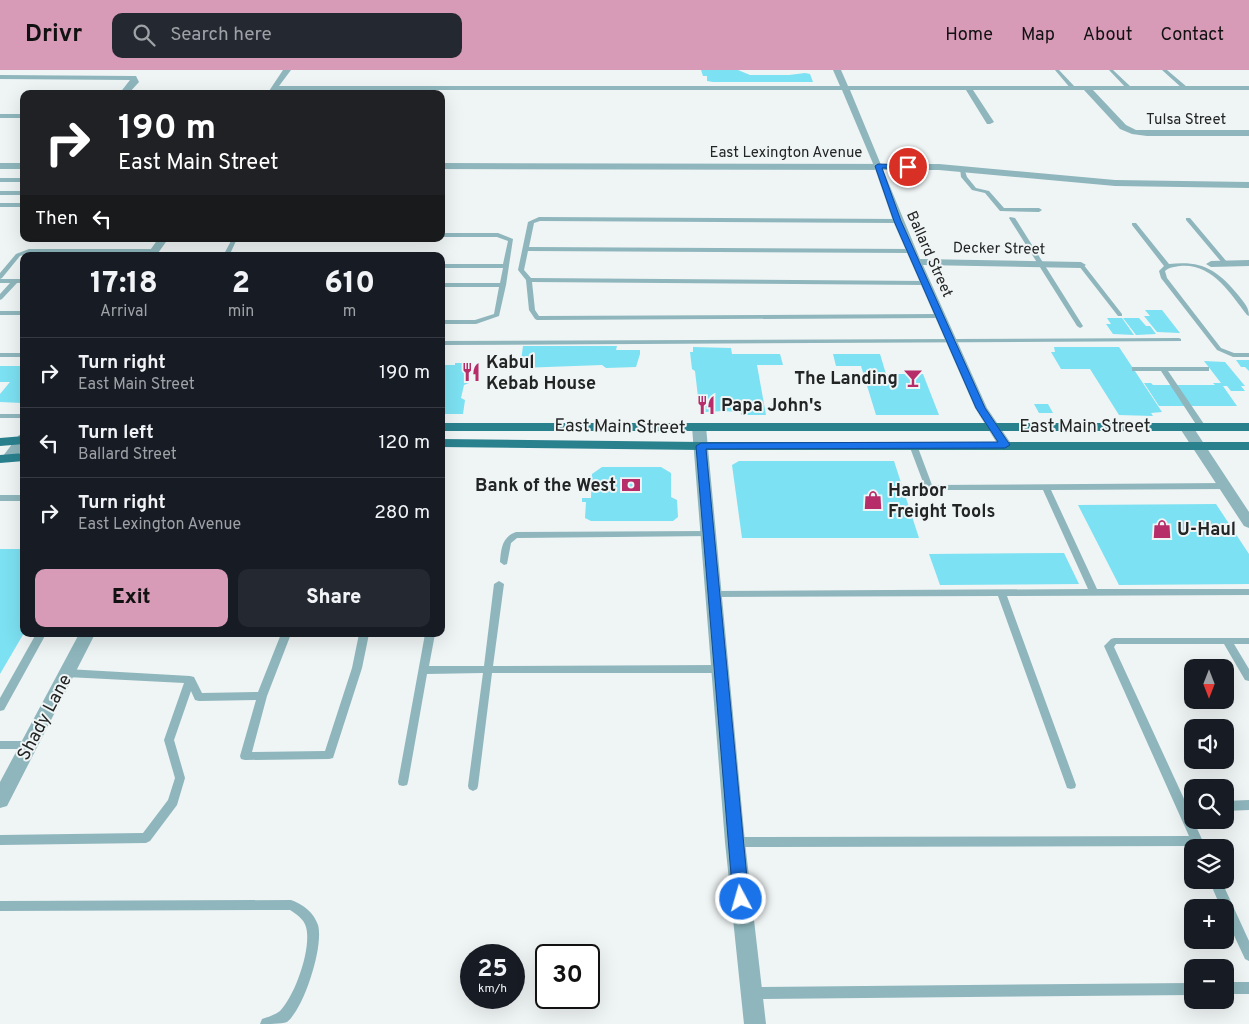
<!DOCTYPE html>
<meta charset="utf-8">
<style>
body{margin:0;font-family:Overpass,sans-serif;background:#242831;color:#f1f3f6;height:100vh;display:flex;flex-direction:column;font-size:19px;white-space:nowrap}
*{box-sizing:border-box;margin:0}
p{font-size:16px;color:#9ea1a6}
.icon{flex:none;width:28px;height:28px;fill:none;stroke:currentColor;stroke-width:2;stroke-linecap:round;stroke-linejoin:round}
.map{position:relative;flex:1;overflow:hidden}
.drawer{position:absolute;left:20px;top:182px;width:425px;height:385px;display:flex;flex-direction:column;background:#171b24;border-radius:10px;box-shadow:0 5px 20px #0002}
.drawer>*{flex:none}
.guide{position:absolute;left:20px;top:20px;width:425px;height:152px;border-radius:10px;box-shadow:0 5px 20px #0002;background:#202124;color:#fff;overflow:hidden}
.needle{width:32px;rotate:180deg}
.buttons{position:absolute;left:1184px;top:589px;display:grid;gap:10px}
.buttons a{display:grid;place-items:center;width:50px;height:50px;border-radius:10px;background:#171b24;box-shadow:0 5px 20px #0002;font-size:25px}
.speed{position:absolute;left:460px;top:874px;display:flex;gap:10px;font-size:25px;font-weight:700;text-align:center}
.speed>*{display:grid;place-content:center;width:65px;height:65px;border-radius:50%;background:#171b24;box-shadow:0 5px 20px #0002;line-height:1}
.speed small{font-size:12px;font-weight:400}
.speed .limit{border:2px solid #111;border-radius:8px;background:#fff;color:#111}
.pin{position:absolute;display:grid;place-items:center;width:42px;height:42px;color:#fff;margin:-21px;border:2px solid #fff;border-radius:50%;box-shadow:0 1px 5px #0007}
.me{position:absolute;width:55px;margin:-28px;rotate:354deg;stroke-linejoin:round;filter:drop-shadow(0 0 4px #0008)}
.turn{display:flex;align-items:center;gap:18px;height:105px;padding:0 15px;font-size:22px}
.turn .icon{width:65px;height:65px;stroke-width:2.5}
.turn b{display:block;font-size:35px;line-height:42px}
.then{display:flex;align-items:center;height:48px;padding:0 15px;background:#0003;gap:10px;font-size:19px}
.eta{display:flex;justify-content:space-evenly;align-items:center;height:85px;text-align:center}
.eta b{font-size:30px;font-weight:800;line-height:35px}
.cta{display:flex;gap:10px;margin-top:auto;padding:10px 15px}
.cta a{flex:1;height:58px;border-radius:10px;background:#d79ab7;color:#111;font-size:20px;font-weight:800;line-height:58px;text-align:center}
.cta a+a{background:#242831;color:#f1f3f6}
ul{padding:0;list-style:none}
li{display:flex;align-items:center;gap:15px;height:70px;padding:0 15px;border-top:1px solid #363941}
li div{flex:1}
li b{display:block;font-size:19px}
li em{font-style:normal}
header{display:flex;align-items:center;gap:30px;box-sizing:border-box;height:70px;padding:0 25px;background:#d79ab7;color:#111}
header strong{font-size:24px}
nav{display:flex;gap:28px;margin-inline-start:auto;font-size:18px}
.search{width:350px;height:45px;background:#242831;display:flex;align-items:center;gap:12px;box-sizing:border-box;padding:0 18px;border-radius:10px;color:#9ea1a6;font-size:19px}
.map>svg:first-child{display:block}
.building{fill:#7ce1f2}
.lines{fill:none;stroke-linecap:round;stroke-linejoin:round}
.service{fill:#8eb6bc;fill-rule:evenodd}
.minor{fill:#8eb6bc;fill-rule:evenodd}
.tertiary{fill:#8eb6bc;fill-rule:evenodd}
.primary{fill:#2a818e;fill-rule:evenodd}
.route{fill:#1a73e8;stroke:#114b97}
.labels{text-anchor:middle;stroke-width:4;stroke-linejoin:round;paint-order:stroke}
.far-street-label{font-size:15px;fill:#232525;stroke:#eff4f5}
.poi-label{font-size:18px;font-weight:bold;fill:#232525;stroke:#eff4f5;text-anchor:start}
.street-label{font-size:18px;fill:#232525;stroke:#eff4f5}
</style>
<header>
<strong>Drivr</strong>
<div class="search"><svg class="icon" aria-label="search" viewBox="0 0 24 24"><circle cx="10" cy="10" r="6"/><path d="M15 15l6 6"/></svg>Search here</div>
<nav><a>Home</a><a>Map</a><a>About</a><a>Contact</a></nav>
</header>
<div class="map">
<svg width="1249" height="954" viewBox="0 0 1249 954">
<rect width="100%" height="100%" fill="#eff4f5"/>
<path class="building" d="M701,0H738L750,5H789L805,3L810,4L813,12H713L707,11V6H703Z
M1145,240H1162L1180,263L1157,262L1144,246H1150Z
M1107,248H1122L1134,265L1113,264L1106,254H1111Z
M1123,248H1139L1146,256H1150L1156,264L1136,265Z
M523,276H617L616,280H640V284L636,297L606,298L602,295L520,298Z
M693,277L731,278L732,284H780L783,295H757L766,345H741V342L723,341L705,342L704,330L698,327L695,301L692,299L690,282H693Z
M1054,277H1119L1162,342L1151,343L1153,346L1119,345L1090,299H1061L1051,282H1055Z
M833,284H880L886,304H923L939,345H876L861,296H836Z
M1236,290H1249V301L1245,297H1241Z
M1204,291L1225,292L1245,316H1241L1245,321H1231L1227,316H1223L1237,336H1159L1144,313H1151L1153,315H1215L1213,313H1221Z
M455,293H464L471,298L469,313L464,315L461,328L465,330L463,344H441V295H455Z
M0,296H24V330L22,333L0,332V324L10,312H0Z
M1034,334H1048L1053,343H1039Z
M739,391H894L919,468H742L732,395Z
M602,397H661L671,403V427L677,430L678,447L673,451H591L585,448L586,432H582V428H591L592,404Z
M1216,434L1249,484V514L1119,515L1078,435Z
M0,479H24V563L0,604Z
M1064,483L1079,514L940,515L929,484Z"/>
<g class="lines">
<path class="service" d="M1055,0H1059L1075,17V19H1071Z
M1109,0H1113L1131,17V19H1127Z
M1162,0H1167L1187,17V19H1183Z
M960,98H964L967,107L976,118L989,121L1004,138H1039L1042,140L1039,142L1000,141L985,123L972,120L961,107Z
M0,108H24V112H0Z
M0,121H24V125H0Z
M0,133H24V137H0Z
M539,147L898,149L901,151L898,153L540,151L534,153L529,177L911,179L914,181L911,183L528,181L524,200L531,208L925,211L928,213L925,215L532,212L535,240L539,246L940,244L943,246L940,248L537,250L535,249L529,240L526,210L518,200L528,152Z
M1010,147L1015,148L1083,256L1082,257L1080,258L1077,256L1009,148Z
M1186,148H1190L1227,192V194H1223L1186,150Z
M1132,153H1136L1169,194C1202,190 1218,200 1239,226C1244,233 1249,237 1249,246L1247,245C1230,223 1212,193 1180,196C1174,197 1169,197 1165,201L1167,208L1221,278L1234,283H1249V287H1233L1217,280L1161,208L1159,201L1164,196L1132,155Z
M441,163H498L513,169L506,215L499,246L476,254H441V250H475L494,244L499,217H441V213H500L503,198H441V194H503L508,171L497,167H441Z
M232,169H239L236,171L229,186H223Z
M29,179H155L158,181L155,183H30L20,186L2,208L0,209V203L16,184Z
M1079,194H1083L1122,244V246H1118L1079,196Z
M0,209H24V213H17L2,229L0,230V224L10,213H0Z
M0,241H24V245H0Z
M1179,268L1181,269V271L441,275V271Z
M0,283H24V287H0Z
M1132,297H1209V301H1168L1206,357L1205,359H1199L1161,301H1132Z
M0,344H24V348H0Z
M910,373H916L917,375L932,415L1225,413L1229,416L1225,419L1051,420L1097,519H1249V525L1007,526L1076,715L1075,718L1071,719L1067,718L1066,715L998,526L713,527L708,524L713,521L1088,519L1043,420H926L909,375Z
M0,425H24V431H0Z
M708,461L711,462L712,464L711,466L517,468L511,473L507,494L504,495L500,492C501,479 502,467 516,462Z
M499,511L504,514L493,596L720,595L723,596L725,599L723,602L720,603H492L478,716L477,719L473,721L469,719L468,716L483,603L427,604L408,712L407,715L403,716L399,715L398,712L425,564H435L429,596H484L494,514Z
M36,564H46L4,640L0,641V628Z
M281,564H291L267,626L252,682L325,681L352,598L359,564H369L362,598L333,688L329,689L245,690L241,689L240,686L256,630L199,631L195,630L191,621L174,670L185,708L177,735L150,771L146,773L0,775V765L143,763L168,730L175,708L164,670L184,613L67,607L63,606L62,603L63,600L67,599L190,606L194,607L202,623L258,622Z
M1114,568H1249V574H1234L1249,599V611L1245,610L1224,574H1116L1114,577L1185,731L1192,732V740L1189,741L1206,778H1194L1193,776L735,777L731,775L729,772L731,769L735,767L1189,766L1104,576L1111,569Z
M0,671H29L33,672L34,675L33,678L29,679H0Z
M1249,730V740L1225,741V731Z
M1209,810H1221L1249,871V891L1245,889L1225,846V838H1221Z
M291,830C303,834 314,843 318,855C324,876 304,939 287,952C281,954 268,954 260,954L262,949C268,947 275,945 280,941C295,926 312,878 306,857C304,849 296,844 290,840L0,841V831Z
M1225,912H1249V924H1225Z
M1192,913V925L751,929L746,927L745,923L746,919L751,917Z"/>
<path class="minor" d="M283,0H291L279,16H840L833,0H841L848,16H1249V20H1093L1126,55L1136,60H1249V66H1147L1132,64L1120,59L1084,20H973L994,52L990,54H987L966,20H850L920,189L1081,192L1086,195L1081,198L923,195L987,338L1012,375L1005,379L1000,378L975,338L893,151L874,96L842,20H276L273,24H267Z
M0,5L133,6H136L139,12L128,24H119L130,10L0,9Z
M0,44H24V48H0Z
M158,169H168L156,186H146Z
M1249,190V196L1211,197L1206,194L1211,191Z
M699,353L706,357L745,772L766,954H744L725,772L692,357Z
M1186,353L1191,354L1249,442V458L1244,456L1179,357Z
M24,364V377L13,392H3L1,389L3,386L19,365Z
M79,564H95L7,736L0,738V712Z"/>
<path class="tertiary" d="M0,93H24V99H0Z
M441,93L939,94L1115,110L1249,112V118L1115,116L939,100L441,99Z"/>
<path class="primary" d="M441,353H1249V361H441Z
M24,366V374L0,376V368Z
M441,369L701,372H1249V380H701L441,377Z
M24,383V391L0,393V385Z"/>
</g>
<path class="route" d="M878,94L908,95L912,97L908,99L882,98L901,151L985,338L1010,375L1005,378L706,379L749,829L747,834L741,836L735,834L733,829L696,376L701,373L998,372L976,338L894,151L875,96Z"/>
<defs>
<g id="restaurant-bare" transform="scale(1.5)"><path d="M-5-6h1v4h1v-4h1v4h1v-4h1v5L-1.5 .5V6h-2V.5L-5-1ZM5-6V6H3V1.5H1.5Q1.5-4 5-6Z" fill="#b72d69" stroke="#eff4f5" stroke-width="2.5" paint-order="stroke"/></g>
<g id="bar-bare" transform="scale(1.5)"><path d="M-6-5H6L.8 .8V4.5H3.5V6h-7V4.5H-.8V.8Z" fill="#b72d69" stroke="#eff4f5" stroke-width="2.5" paint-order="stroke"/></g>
<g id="bank-bare" transform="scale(1.5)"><path d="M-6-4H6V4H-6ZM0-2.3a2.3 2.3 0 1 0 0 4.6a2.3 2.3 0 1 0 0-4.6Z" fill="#b72d69" stroke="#eff4f5" stroke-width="2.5" paint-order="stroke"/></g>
<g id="shop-bare" transform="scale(1.5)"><path d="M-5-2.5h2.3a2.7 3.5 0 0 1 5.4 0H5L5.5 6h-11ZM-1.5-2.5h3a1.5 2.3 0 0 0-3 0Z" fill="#b72d69" stroke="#eff4f5" stroke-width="2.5" paint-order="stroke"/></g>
</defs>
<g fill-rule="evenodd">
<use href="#restaurant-bare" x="471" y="302"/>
<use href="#bar-bare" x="913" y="308"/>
<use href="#restaurant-bare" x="706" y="335"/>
<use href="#bank-bare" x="631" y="415"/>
<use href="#shop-bare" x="873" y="430"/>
<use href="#shop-bare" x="1162" y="459"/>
</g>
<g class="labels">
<g class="far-street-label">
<text x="1186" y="54">Tulsa Street</text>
<text x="786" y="87">East Lexington Avenue</text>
<text transform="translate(999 178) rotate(1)" y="5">Decker Street</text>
<text transform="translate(930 184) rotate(66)" y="5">Ballard Street</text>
</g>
<g class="poi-label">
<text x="486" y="298">Kabul<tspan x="486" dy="21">Kebab House</tspan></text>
<text x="898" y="314" text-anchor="end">The Landing</text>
<text x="721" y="341">Papa John's</text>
<text x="616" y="421" text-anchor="end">Bank of the West</text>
<text x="888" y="426">Harbor<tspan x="888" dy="21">Freight Tools</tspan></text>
<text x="1177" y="465">U-Haul</text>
</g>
<g class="street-label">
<text transform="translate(620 356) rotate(1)" y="6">East Main Street</text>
<text x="1085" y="362">East Main Street</text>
<text transform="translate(44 647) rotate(-62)" y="6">Shady Lane</text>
</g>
</g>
</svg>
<div class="buttons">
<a><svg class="needle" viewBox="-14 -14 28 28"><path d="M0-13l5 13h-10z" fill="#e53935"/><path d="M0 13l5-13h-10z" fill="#9ea1a6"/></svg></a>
<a><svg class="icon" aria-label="sound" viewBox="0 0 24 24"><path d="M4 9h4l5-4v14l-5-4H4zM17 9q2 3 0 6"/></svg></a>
<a><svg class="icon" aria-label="search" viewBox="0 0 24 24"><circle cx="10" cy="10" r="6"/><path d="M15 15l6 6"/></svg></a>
<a><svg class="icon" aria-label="layers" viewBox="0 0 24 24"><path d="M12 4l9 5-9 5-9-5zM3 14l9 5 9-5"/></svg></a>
<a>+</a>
<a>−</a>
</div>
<div class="speed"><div>25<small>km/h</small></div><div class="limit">30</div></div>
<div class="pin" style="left:908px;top:97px;background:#d93025"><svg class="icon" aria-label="arrive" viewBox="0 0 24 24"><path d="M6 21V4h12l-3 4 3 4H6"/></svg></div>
<svg class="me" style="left:741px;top:829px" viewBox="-20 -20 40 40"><circle r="17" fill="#1a73e8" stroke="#fff" stroke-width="3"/><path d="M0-11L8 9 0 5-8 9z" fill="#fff"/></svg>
<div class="guide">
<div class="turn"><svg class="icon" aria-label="right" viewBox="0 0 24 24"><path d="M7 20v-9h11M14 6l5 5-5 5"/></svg><div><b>190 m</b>East Main Street</div></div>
<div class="then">Then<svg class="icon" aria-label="left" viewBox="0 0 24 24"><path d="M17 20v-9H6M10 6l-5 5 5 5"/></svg></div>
</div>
<section class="drawer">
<div class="eta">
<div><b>17:18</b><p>Arrival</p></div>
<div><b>2</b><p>min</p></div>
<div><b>610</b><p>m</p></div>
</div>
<ul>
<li><svg class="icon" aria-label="right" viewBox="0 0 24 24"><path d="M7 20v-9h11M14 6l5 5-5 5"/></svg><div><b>Turn right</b><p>East Main Street</p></div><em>190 m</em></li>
<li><svg class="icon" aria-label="left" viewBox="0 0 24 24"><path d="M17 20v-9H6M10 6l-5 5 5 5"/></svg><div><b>Turn left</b><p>Ballard Street</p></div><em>120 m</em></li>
<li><svg class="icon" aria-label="right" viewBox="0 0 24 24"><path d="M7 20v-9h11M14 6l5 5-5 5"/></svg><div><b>Turn right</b><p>East Lexington Avenue</p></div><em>280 m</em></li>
</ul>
<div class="cta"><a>Exit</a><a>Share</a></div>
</section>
</div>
